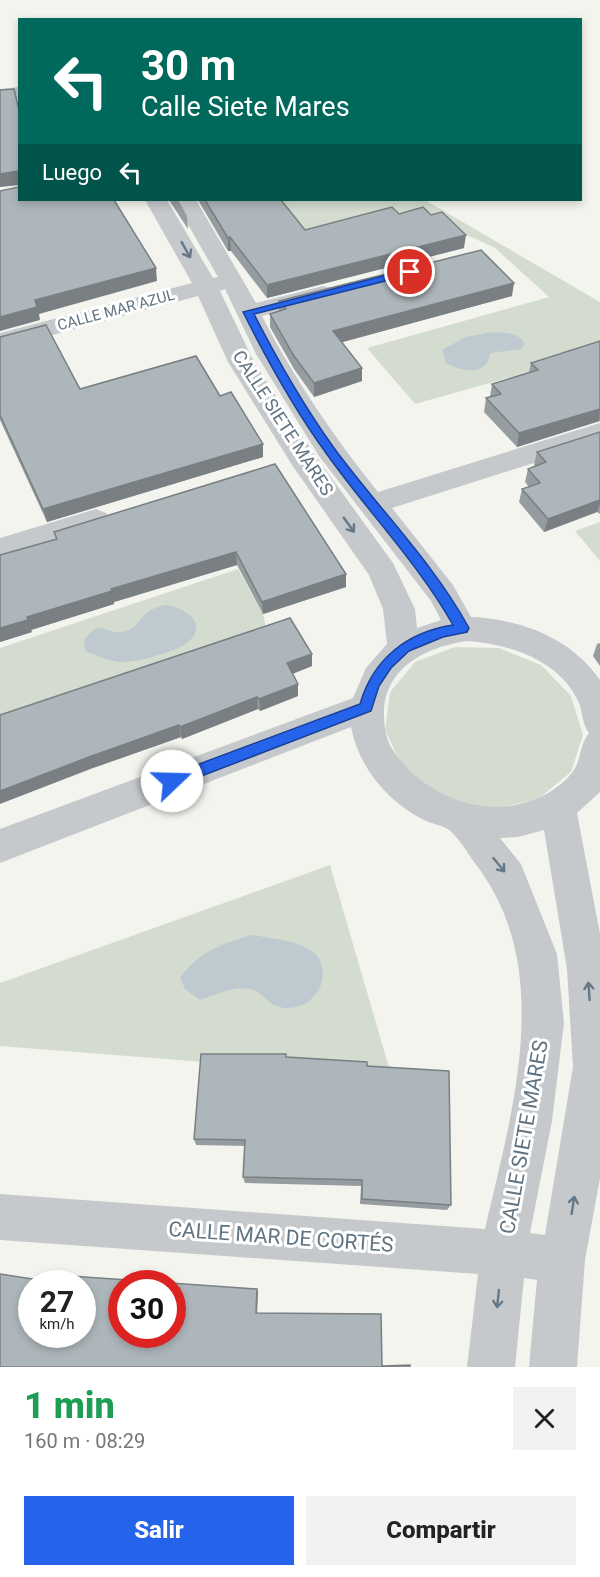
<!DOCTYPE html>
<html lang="es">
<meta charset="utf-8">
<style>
body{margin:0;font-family:Roboto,sans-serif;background:#f2f2f2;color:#222;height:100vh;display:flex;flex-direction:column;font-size:22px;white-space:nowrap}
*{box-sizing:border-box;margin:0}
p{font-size:20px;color:#767676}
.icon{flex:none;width:33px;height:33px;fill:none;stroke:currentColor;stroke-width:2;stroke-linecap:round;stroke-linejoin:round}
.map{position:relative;height:1367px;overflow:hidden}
.side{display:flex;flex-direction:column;background:#fff;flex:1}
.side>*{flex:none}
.top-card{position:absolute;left:18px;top:18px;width:564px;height:183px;border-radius:0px;box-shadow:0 3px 9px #0003;background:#00695c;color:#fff;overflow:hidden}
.speed{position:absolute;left:18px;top:1270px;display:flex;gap:12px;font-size:30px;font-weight:700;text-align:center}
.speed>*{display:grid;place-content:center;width:78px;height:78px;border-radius:50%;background:#fff;box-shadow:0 3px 9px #0003;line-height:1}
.speed small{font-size:15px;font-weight:400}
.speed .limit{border:9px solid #d22;background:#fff;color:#111}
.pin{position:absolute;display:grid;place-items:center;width:51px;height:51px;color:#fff;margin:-26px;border:3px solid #fff;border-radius:50%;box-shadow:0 2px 6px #0007}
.me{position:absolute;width:66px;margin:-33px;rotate:69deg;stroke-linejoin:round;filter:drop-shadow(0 0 4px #0008)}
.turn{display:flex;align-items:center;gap:21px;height:126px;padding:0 24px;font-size:27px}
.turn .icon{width:78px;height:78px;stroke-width:2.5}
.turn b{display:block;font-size:42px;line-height:51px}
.then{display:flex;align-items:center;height:57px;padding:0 24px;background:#0003;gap:12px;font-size:22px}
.round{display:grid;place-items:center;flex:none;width:63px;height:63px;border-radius:0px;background:#f2f2f2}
.head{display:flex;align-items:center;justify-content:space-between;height:102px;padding:0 24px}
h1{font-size:36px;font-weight:800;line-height:45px;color:#1e9e55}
.action{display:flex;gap:12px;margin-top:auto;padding:12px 24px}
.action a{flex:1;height:69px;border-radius:0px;background:#2563eb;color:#fff;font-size:24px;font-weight:800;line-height:69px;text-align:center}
.action a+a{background:#f2f2f2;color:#222}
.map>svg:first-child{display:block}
.green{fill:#d4dcd0}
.water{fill:#becacf}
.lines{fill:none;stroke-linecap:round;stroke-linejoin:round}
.minor{fill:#c6c9cc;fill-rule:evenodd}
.wall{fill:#959da0}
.shaded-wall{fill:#797f82}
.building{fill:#adb6ba;stroke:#797f82;stroke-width:1.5;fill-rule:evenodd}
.oneway{stroke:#657887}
.route{fill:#2563eb;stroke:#184099;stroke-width:1.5}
.labels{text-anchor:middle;stroke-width:6;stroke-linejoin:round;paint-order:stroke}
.far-street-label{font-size:15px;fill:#607483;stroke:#fff}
.street-label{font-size:18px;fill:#607483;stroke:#fff}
.near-street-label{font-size:21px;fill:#607483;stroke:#fff}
</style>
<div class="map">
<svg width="600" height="1367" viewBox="0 0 600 1367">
<rect width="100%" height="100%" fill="#f4f4ef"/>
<path class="green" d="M271,200H425L600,302V352L415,404L367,348L549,297L495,248L417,212L306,240Z
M600,522V561L575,531Z
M238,569L263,614L268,637L0,728V648Z
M455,647L499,648L541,665L571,696L583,735L571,772L537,800L490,809L441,797L403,768L385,730L390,692L415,662Z
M330,865L390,1071L203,1062L0,1046V983Z"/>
<path class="water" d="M493,332C504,333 520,332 525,344L521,349L490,353C489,376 460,372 446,363L442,350L466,337Z
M164,605C187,607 212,626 184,645C173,652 135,663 121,662C109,661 96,655 85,651L84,640C103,617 103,634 121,632C137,631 139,618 150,610C154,608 160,607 164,605Z
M252,935C269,938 311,942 319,959C333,987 305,1016 276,1006C267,1003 262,993 253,990C237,984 215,995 200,1000L185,989L180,978C198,952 223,943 252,935Z"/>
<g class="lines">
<path class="minor" d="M20,87V99L0,101V89Z
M145,200H167L213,278L218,277L174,200H196L256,303L323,286L332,288L335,293L332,298L262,316C294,379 334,437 378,492L600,423V442L392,508L453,585L471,617C521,619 571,638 600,680V792L577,813L600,934V1178L585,1260L577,1367H529L537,1280L524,1278L515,1367H467L478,1274L0,1240V1194L485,1229C512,1111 557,967 474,862C467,852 459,838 449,830C443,825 431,824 424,820C388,802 359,768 351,727L0,863V829L353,698L366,668L387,644L383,609L369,575L292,465L228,362L198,296L0,349V333L192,283ZM225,289L256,354L319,456L431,601L441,620L417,628L415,609L393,563L312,451L254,362L220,291ZM467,641C509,644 560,660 579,703C583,714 582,724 589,733C575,752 586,763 561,784C507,828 426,804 391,747C386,738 384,726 384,716C383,668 426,647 467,641ZM544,830L567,969L573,1067L545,1235L530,1233L552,1121L564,1023L557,954L521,864L500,838L518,837Z
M96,509L106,513L111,520L106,527L0,560V538Z"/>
</g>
<path class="wall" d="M169,200H178L187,216L188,229Z
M198,200H281L305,230L399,214L464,248L267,298L231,251H228Z
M512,296L341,342L362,368V381L314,397L294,369L270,327V314L279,311V301Z
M0,337L80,389L220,396L263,444V457L47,522L0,420Z
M600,341V421L517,447L484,412L486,398L490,397L492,384L529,372L531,363Z
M600,432V514L597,512L544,532L519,502L522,489L529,487L525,482L528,469L535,466L534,465L537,452Z
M275,464L346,574V587L263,614L237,565L114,602V604L31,630L32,632L0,642V555L56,539L54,532Z
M600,643V666L593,656L597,644Z
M312,654V666L292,674L298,696L260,711L258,709L182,739L181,737L93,768Z
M286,1057L367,1066L451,1205L447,1210L360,1204L361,1186L245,1183L243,1177L245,1146L196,1145L194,1139Z"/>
<path class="shaded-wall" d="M19,171L20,185L0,187V174Z
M466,235L464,248L267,298V285Z
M230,237L231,251H228V238Z
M156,268L157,281L39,314L40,320L0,331V317L35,300Z
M514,283L512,296L332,345L333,331Z
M362,368V381L314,397V383Z
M600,409L599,421L517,447L519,433Z
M263,444V457L47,522L43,509Z
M600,500V504L597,512L544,532L548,519Z
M236,552L237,565L114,602V604L31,630L32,632L0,642V628L27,617L111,589Z
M346,574V587L263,614L262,602Z
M312,654V666L287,676V663Z
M298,684V696L260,711L259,699Z
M257,697L258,709L182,739L180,727Z
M179,725L181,737L93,768L0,804V791L89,757Z
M257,1289L258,1292L257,1316L256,1313Z"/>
<path class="building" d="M14,89L20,114V200H114L156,268L35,300L37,307L0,317V191L19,187V171L0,174V90Z
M205,200H281L305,230L392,207L399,214L423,207L431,215L442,212L466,235L267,285L230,237L228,238Z
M481,250L514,283L333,331L362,368L314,383L294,356L270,314L286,309L279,301Z
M46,325L80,389L196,356L220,396L231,392L263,444L43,509L0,415V337Z
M600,341V409L519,433L486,398L501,394L492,384L538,370L531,363Z
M600,432V500L548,519L522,489L540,483L528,469L546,462L537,452Z
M275,464L346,574L262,602L236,552L111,589L112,591L27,617L28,620L0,628V555L57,539L54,532Z
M290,618L312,654L287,663L298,684L259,699L257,697L180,727L179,725L89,757L0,791V715Z
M201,1054H286V1057L367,1062V1066L449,1071L451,1205L362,1199V1180L243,1177L245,1140L194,1139Z
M0,1274L65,1284H32V1335H82V1284H69L71,1276L257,1289L256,1313L381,1314L382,1366L410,1365V1367H0ZM122,1284H172V1335H122Z"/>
<defs><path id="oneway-shaft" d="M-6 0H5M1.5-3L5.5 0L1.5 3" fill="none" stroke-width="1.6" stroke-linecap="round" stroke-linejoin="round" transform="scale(1.5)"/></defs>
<g class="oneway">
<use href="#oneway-shaft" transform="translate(186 250) rotate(61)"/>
<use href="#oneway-shaft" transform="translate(349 525) rotate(54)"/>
<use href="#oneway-shaft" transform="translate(499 865) rotate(51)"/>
<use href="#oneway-shaft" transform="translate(589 991) rotate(-94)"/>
<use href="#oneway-shaft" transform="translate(573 1205) rotate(-81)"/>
<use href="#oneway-shaft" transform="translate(498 1299) rotate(96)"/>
</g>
<path class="route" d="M410,269L415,272L413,274L254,314C277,359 304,406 334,448C378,508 433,562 469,628L467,632L443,637L409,651L391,668L379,686L371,711L178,785H167L165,781L167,776L360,704C373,659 407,632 453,625C418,563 367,511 326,453C294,409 267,360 243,312Z"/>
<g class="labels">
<g class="far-street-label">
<text transform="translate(116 310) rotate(-15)" y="5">CALLE MAR AZUL</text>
</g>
<g class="street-label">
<text transform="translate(283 423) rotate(57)" y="6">CALLE SIETE MARES</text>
</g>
<g class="near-street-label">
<text transform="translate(524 1137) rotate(-80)" y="7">CALLE SIETE MARES</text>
<text transform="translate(281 1237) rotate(4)" y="7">CALLE MAR DE CORTÉS</text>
</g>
</g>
</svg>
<div class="speed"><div>27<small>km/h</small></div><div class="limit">30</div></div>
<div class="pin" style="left:410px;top:272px;background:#d93025"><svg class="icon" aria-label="arrive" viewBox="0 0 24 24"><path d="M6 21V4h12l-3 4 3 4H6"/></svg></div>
<svg class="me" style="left:172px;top:781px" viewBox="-20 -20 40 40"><circle r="19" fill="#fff"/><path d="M0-13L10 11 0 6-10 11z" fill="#2563eb"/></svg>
<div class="top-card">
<div class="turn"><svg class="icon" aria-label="left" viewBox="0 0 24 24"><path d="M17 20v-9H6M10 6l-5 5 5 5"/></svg><div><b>30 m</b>Calle Siete Mares</div></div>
<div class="then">Luego<svg class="icon" aria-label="left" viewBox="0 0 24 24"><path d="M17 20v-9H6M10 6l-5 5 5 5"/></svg></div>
</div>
</div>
<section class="side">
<div class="head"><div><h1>1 min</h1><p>160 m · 08:29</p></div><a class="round"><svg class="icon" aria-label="close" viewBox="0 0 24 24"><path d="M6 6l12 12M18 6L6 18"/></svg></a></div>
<div class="action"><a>Salir</a><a>Compartir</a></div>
</section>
